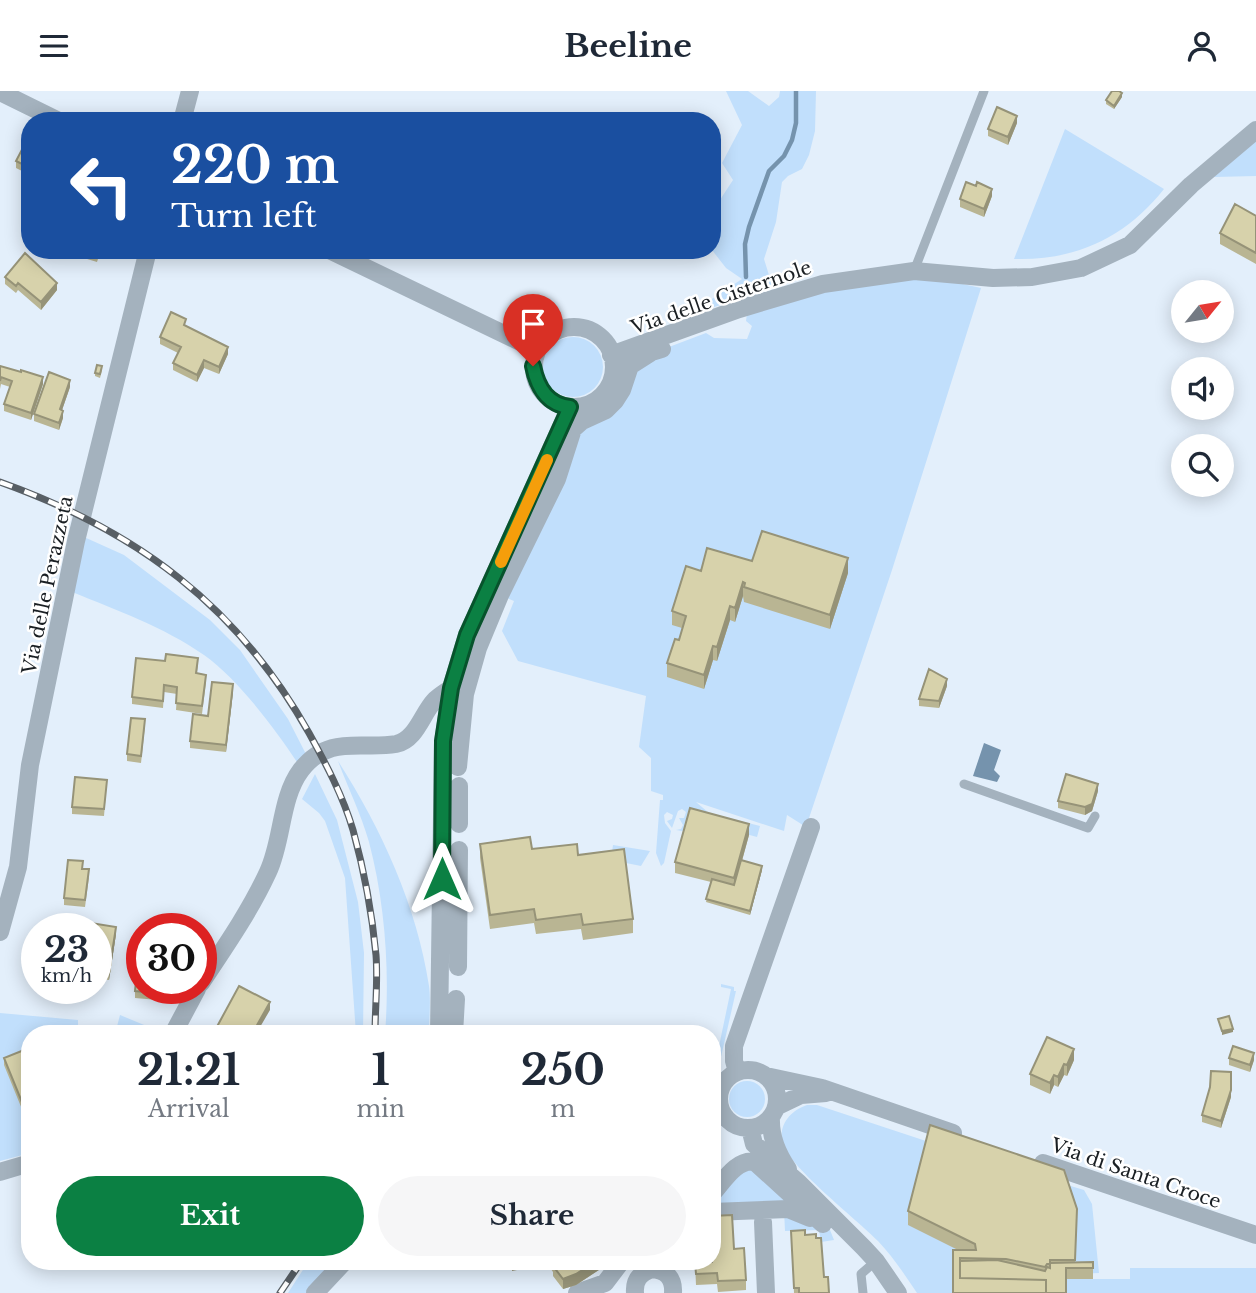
<!DOCTYPE html>
<style>
body{margin:0;font-family:"Libre Baskerville",serif;background:#f6f6f7;color:#1f2937;height:100vh;display:flex;flex-direction:column;font-size:26px;white-space:nowrap}
*{box-sizing:border-box;margin:0}
p{font-size:23px;color:#747a83}
.icon{flex:none;width:38px;height:38px;fill:none;stroke:currentColor;stroke-width:2;stroke-linecap:round;stroke-linejoin:round}
.map{position:relative;flex:1;overflow:hidden}
.drawer{position:absolute;left:21px;top:934px;width:700px;height:245px;display:flex;flex-direction:column;background:#fff;border-radius:28px;box-shadow:0 4px 18px #0003}
.drawer>*{flex:none}
.guide{position:absolute;left:21px;top:21px;width:700px;height:147px;border-radius:28px;box-shadow:0 4px 18px #0003;background:#1a4fa0;color:#fff;overflow:hidden}
.needle{width:46px;rotate:60deg}
.buttons{position:absolute;left:1171px;top:189px;display:grid;gap:14px}
.buttons a{display:grid;place-items:center;width:63px;height:63px;border-radius:50%;background:#fff;box-shadow:0 4px 18px #0003;font-size:35px}
.speed{position:absolute;left:21px;top:822px;display:flex;gap:14px;font-size:35px;font-weight:700;text-align:center}
.speed>*{display:grid;place-content:center;width:91px;height:91px;border-radius:50%;background:#fff;box-shadow:0 4px 18px #0003;line-height:1}
.speed small{font-size:18px;font-weight:400}
.speed .limit{border:10px solid #d22;background:#fff;color:#111}
.pin{position:absolute;display:grid;place-items:center;width:60px;height:60px;color:#fff;margin:-72px -30px;border-radius:50% 50% 50% 0;rotate:-45deg;box-shadow:0 0 7px #0007}
.pin .icon{rotate:45deg}
.me{position:absolute;width:77px;margin:-38px;rotate:0deg;stroke-linejoin:round;filter:drop-shadow(0 0 5px #0008)}
.turn{display:flex;align-items:center;gap:24px;height:147px;padding:0 35px;font-size:32px}
.turn .icon{width:91px;height:91px;stroke-width:2.5}
.turn b{display:block;font-size:49px;line-height:60px}
.eta{display:flex;justify-content:space-evenly;align-items:center;height:119px;text-align:center}
.eta b{font-size:42px;font-weight:700;line-height:49px}
.button{display:flex;gap:14px;margin-top:auto;padding:14px 35px}
.button a{flex:1;height:80px;border-radius:42px;background:#0b8043;color:#fff;font-size:28px;font-weight:700;line-height:80px;text-align:center}
.button a+a{background:#f6f6f7;color:#1f2937}
header{display:flex;justify-content:space-between;align-items:center;height:91px;padding:0 35px;background:#fff;font-size:32px;font-weight:700}
.map>svg:first-child{display:block}
.green{fill:#c1dffc}
.water{fill:#7593ad}
.lines{fill:none;stroke-linecap:round;stroke-linejoin:round}
.stream{stroke:#7593ad;stroke-width:4.5}
.lane{stroke:#a4b2be;stroke-width:9}
.street{stroke:#a4b2be;stroke-width:18}
.rail-casing{stroke:#585f65;stroke-width:7}
.rail{stroke:#fff;stroke-width:4.5;stroke-dasharray:13;stroke-linecap:butt}
.wall{fill:#b9b593}
.shaded-wall{fill:#969378}
.building{fill:#d7d2ab;stroke:#969378;stroke-width:2}
.route-casing{stroke:#07532c;stroke-width:18}
.route{stroke:#0b8043;stroke-width:12}
.slow{stroke:#f59e0b;stroke-width:12}
.labels{text-anchor:middle;stroke-width:5;stroke-linejoin:round;paint-order:stroke}
.street-label{font-size:19px;fill:#1a1f23;stroke:#fff}
</style>
<header><svg class="icon" aria-label="menu" viewBox="0 0 24 24"><path d="M4 6h16M4 12h16M4 18h16"/></svg>Beeline<svg class="icon" aria-label="person" viewBox="0 0 24 24"><circle cx="12" cy="8" r="4"/><path d="M4 21q1-7 8-7t8 7"/></svg></header>
<div class="map">
<svg width="1256" height="1202" viewBox="0 0 1256 1202">
<rect width="100%" height="100%" fill="#e3effb"/>
<path class="green" d="M726,0H748L769,15L779,6L780,0H816L815,40L809,64L802,78L788,85L782,91L776,131L764,168L773,197L686,225L742,188L726,177L712,159V121L733,89L722,72L742,34Z
M1065,38L1164,98C1126,146 1076,170 1014,168Z
M1256,47V85L1214,86Z
M908,186L949,190L981,197L892,479L806,736L787,724L784,740L696,711L709,722L760,735L757,746L691,728L686,738L682,740L676,739L681,738L683,734L679,727H684L686,721L682,718L678,720L672,737L667,730L672,728L673,724L667,721L664,724L665,732L671,740L664,772L661,775L656,762L660,709H663V704L651,700V667L639,656L646,605L518,570L502,540L514,510L500,504L567,353L626,286L661,259L706,242L714,247L747,248L752,235L746,230L747,223L819,202Z
M543 276a30 30 0 1 1 60 0a30 30 0 1 1-60 0Z
M84,446L124,464L210,529L240,559L288,628L309,669L299,674C276,639 238,588 204,564C164,536 116,519 72,501Z
M338,670C381,737 417,815 429,895C431,910 429,928 429,943H385C390,880 385,812 369,751C361,723 348,697 338,670Z
M315,683L337,729L358,811L364,862L363,943H356L345,787L325,730L319,722L302,708Z
M613,754L650,760L641,775L611,769Z
M721,893L734,896V900H736L721,966L712,968V962L718,960L731,898L721,896Z
M0,922L78,929V941L94,943H30V1062L0,1070Z
M120,924L166,943H115Z
M729 1008a18 18 0 1 1 36 0a18 18 0 1 1-36 0Z
M807,1014H817L929,1051L975,1167L953,1202H917C905,1184 893,1166 878,1150C858,1129 786,1074 782,1050C779,1032 792,1019 807,1014Z
M744,1070L830,1139L834,1149L821,1151L819,1139L785,1140L784,1119L712,1121V1103Z
M1064,1093L1084,1099L1092,1113L1099,1182L1075,1183Z
M308,1171H332L308,1202H288Z
M1130,1177H1256V1202H1066V1188H1130Z"/>
<path class="water" d="M984,652L1001,659L994,679L1000,685L997,691L973,685Z"/>
<g class="lines">
<path class="stream" d="M746,186L745,153L749,136L769,80L784,65L792,49L796,32V0"/>
<path class="lane" d="M914,180L984,0
M964,693L1088,737L1095,725
M863,1202L861,1183L876,1170"/>
<path class="street" d="M0,1L59,30
M182,30L190,0
M329,159L537,259
M534 276a40 40 0 1 1 80 0a40 40 0 1 1-80 0Z
M611,264L739,218L823,193L914,180L993,187L1032,186L1081,177L1130,154L1191,94L1256,39
M458,676L465,603L478,557L500,504L557,388L573,338L582,330L606,319L615,310L622,299L630,275L652,261L662,258
M459,695V733
M0,841L18,776L30,674L76,450L148,159
M458,876L459,759
M201,892C225,856 250,820 268,781C283,749 280,707 301,679C329,643 361,659 396,653C416,649 422,623 434,610C439,605 446,601 451,597
M173,943L197,898
M439,943L443,651L451,597L467,544L570,316
M454,943L456,908
M719 1008a29 29 0 1 1 58 0a29 29 0 1 1-58 0Z
M737,981L734,970V955L811,736
M766,985L822,997L953,1042
M776,1016L801,1004L826,1002
M771,1026C770,1045 777,1062 788,1078
M750,1037L754,1053L799,1092L864,1157L876,1170L898,1202
M1043,1072L1256,1144
M0,1081L30,1072
M712,1103C723,1091 737,1067 755,1071L823,1133
M712,1121L788,1118L810,1127
M763,1131L766,1202
M315,1202L344,1171
M577,1202L605,1192L621,1171
M635,1202C634,1189 640,1182 652,1178C666,1179 674,1187 673,1202"/>
<g class="rail-casing">
<path id="rail" d="M0,391C137,440 237,514 309,642C326,673 343,705 353,739C364,779 372,822 376,864C378,890 375,917 375,943
M280,1202L301,1171"/>
</g>
<use href="#rail" class="rail"/>
</g>
<path class="wall" d="M1122,6L1114,18L1106,13V9Z
M1017,32L1008,54L988,45V38Z
M30,48V84L16,77V70Z
M992,105L984,126L960,116V108Z
M1256,125V173L1220,153V142Z
M74,159H101L97,171L74,164Z
M5,186L57,199L41,219L18,199L16,202L5,193Z
M186,236L228,263L219,283L204,277L197,291L173,279V272L178,262L160,253V246Z
M0,275L43,293L31,329L4,320V313L10,296L1,293L0,298Z
M102,279L100,287L95,285V282Z
M70,296L62,319L63,327L59,339L34,330V323Z
M752,470L848,482L830,538L744,511L743,505L735,531L730,529L717,570L713,569L704,598L667,586V572L679,549L682,537L672,534V520L701,480Z
M198,574L197,582L206,591L202,623L176,619L177,603L164,601L163,617L132,613V606Z
M947,595L939,617L919,615V608Z
M233,601L226,661L190,657V650L208,625Z
M145,635L141,672L127,670V663Z
M107,689L104,725L72,723V716Z
M1098,700L1092,720L1085,724L1058,717V710Z
M749,744L742,770L762,779L750,824L706,811L711,791L675,782V771Z
M480,753L578,764L633,828V842L583,849L581,838L536,843L534,832L490,838L480,767Z
M89,786L85,816L64,814V807Z
M96,838L116,843L109,889L96,887Z
M170,898L169,910L135,907V900Z
M29,957L30,1027L26,1028L4,974V967Z
M1229,967L1254,969L1250,981L1229,974Z
M1074,969L1067,985L1064,984L1058,996L1054,994L1050,1003L1030,994V983Z
M1231,981V1006L1221,1037L1202,1031V1024Z
M908,1120L1077,1132L1075,1172L1093,1171V1188H1066L953,1202L958,1159L908,1134Z
M791,1140L816,1147L824,1186L829,1202H794Z
M734,1158L746,1189V1199L718,1201L717,1193L696,1194L695,1171H712Z
M551,1171H611L576,1194L563,1198L553,1185V1181L551,1178Z"/>
<path class="shaded-wall" d="M1122,2V6L1114,18V15Z
M1017,25V32L1008,54V46Z
M992,98V105L984,126V118Z
M57,192V199L41,219V211Z
M228,256V263L219,283V276Z
M204,269V277L197,291V284Z
M43,286V293L31,329V322Z
M70,289V296L60,325V318Z
M63,320V327L59,339V332Z
M848,467V482L830,538V524Z
M743,491V505L735,531V517Z
M730,515V529L717,570V556Z
M713,555V569L704,598V584Z
M947,588V595L939,617V610Z
M233,593V601L226,661V654Z
M1098,693V700L1092,720L1085,724V716Z
M749,733V744L734,798V787Z
M762,775V779L750,824V820Z
M116,836V843L109,889V882Z
M270,911V919L256,943H252Z
M1233,938V941L1222,944V940Z
M1074,958V969L1067,985V974Z
M1254,962V969L1250,981V974Z
M1064,973V984L1058,996V986Z
M1054,984V994L1050,1003V992Z
M1231,999V1006L1221,1037V1030Z
M30,1020V1027L26,1028V1021Z
M499,1171H510V1172L499,1174Z
M512,1171H532V1176L512,1180Z
M595,1171H611L576,1194L563,1198V1188Z"/>
<path class="building" d="M1112,0H1119L1122,2L1114,15L1106,9Z
M997,16L1017,25L1008,46L988,38Z
M28,47L30,48V77L16,70Z
M966,91L976,95L977,91L992,98L984,118L960,108Z
M1235,113L1256,125V162L1220,142Z
M83,159H98L97,163Z
M25,162L57,192L41,211L18,192L16,195L5,186Z
M171,221L186,228L184,234L228,256L219,276L204,269L197,284L173,272L181,256L160,246Z
M97,274L102,275L100,283L95,282Z
M0,275L21,281V279L43,286L31,322L4,313L12,290L1,286L0,290Z
M49,281L70,289L60,318L63,320L59,332L34,323Z
M762,440L848,467L830,524L744,496L745,492L743,491L735,517L730,515L717,556L713,555L704,584L667,572L675,548L679,549L686,525L672,520L686,475L701,480L707,457L752,470Z
M166,563L198,567L196,582L206,584L202,615L176,612L177,596L164,594L163,610L132,606L136,567L165,570Z
M929,578L947,588L939,610L919,608Z
M212,591L233,593L226,654L190,650L193,623L208,625Z
M131,627L145,628L141,665L127,663Z
M1066,683L1098,693L1092,713L1085,716L1058,710Z
M75,686L107,689L104,718L72,716Z
M690,717L749,733L734,787L675,771Z
M530,746L532,758L577,753L578,764L624,758L633,828L583,834L581,823L536,829L534,818L490,824L480,753Z
M68,769L83,770L82,778H89L85,809L64,807Z
M741,769L762,775L750,820L706,808L712,788L734,794Z
M66,828L116,836L109,882L96,880V838H65Z
M139,861H142V898H169V903L135,900Z
M239,895L270,911L252,943H213Z
M1229,925L1233,938L1222,940L1218,928Z
M1047,946L1074,958L1067,974L1064,973L1058,986L1054,984L1050,992L1030,983Z
M1233,955L1254,962L1250,974L1229,967Z
M29,957L30,1020L26,1021L4,967Z
M1211,980L1231,981V999L1221,1030L1202,1024L1210,996Z
M930,1034L1064,1079L1077,1118L1075,1169H1050V1173H1047L1045,1176L1006,1168L960,1167V1187L1046,1189V1202H953V1159H976L975,1153L908,1120Z
M732,1124L734,1158L744,1157L746,1189L718,1190L717,1182L696,1183L695,1171H712V1125Z
M805,1139V1144L816,1143V1147H821L824,1186H828L829,1202H799V1197H794L791,1140Z
M997,1169L1045,1180L1047,1176L1050,1177V1172L1093,1171V1177H1066V1202H1046V1189L960,1187V1170Z
M554,1171H595L576,1183L563,1188L553,1175L555,1173Z"/>
<g class="lines">
<g class="route-casing">
<path id="route" d="M442,788L443,650L451,597L467,544L570,316C547,314 537,295 533,275"/>
</g>
<use href="#route" class="route"/>
<path class="slow" d="M501,471L547,369"/>
</g>
<g class="labels">
<g class="street-label">
<text transform="translate(721 206) rotate(-19)" y="7">Via delle Cisternole</text>
<text transform="translate(47 494) rotate(-78)" y="7">Via delle Perazzeta</text>
<text transform="translate(1136 1082) rotate(19)" y="7">Via di Santa Croce</text>
</g>
</g>
</svg>
<div class="buttons">
<a><svg class="needle" viewBox="-14 -14 28 28"><path d="M0-13l5 13h-10z" fill="#e53935"/><path d="M0 13l5-13h-10z" fill="#747a83"/></svg></a>
<a><svg class="icon" aria-label="sound" viewBox="0 0 24 24"><path d="M4 9h4l5-4v14l-5-4H4zM17 9q2 3 0 6"/></svg></a>
<a><svg class="icon" aria-label="search" viewBox="0 0 24 24"><circle cx="10" cy="10" r="6"/><path d="M15 15l6 6"/></svg></a>
</div>
<div class="speed"><div>23<small>km/h</small></div><div class="limit">30</div></div>
<div class="pin" style="left:533px;top:275px;background:#d93025"><svg class="icon" aria-label="arrive" viewBox="0 0 24 24"><path d="M6 21V4h12l-3 4 3 4H6"/></svg></div>
<svg class="me" style="left:442px;top:788px" viewBox="-20 -20 40 40"><path d="M0-17L14 15 0 8-14 15z" fill="#0b8043" stroke="#fff" stroke-width="4"/></svg>
<div class="guide">
<div class="turn"><svg class="icon" aria-label="left" viewBox="0 0 24 24"><path d="M17 20v-9H6M10 6l-5 5 5 5"/></svg><div><b>220 m</b>Turn left</div></div>
</div>
<section class="drawer">
<div class="eta">
<div><b>21:21</b><p>Arrival</p></div>
<div><b>1</b><p>min</p></div>
<div><b>250</b><p>m</p></div>
</div>
<div class="button"><a>Exit</a><a>Share</a></div>
</section>
</div>
